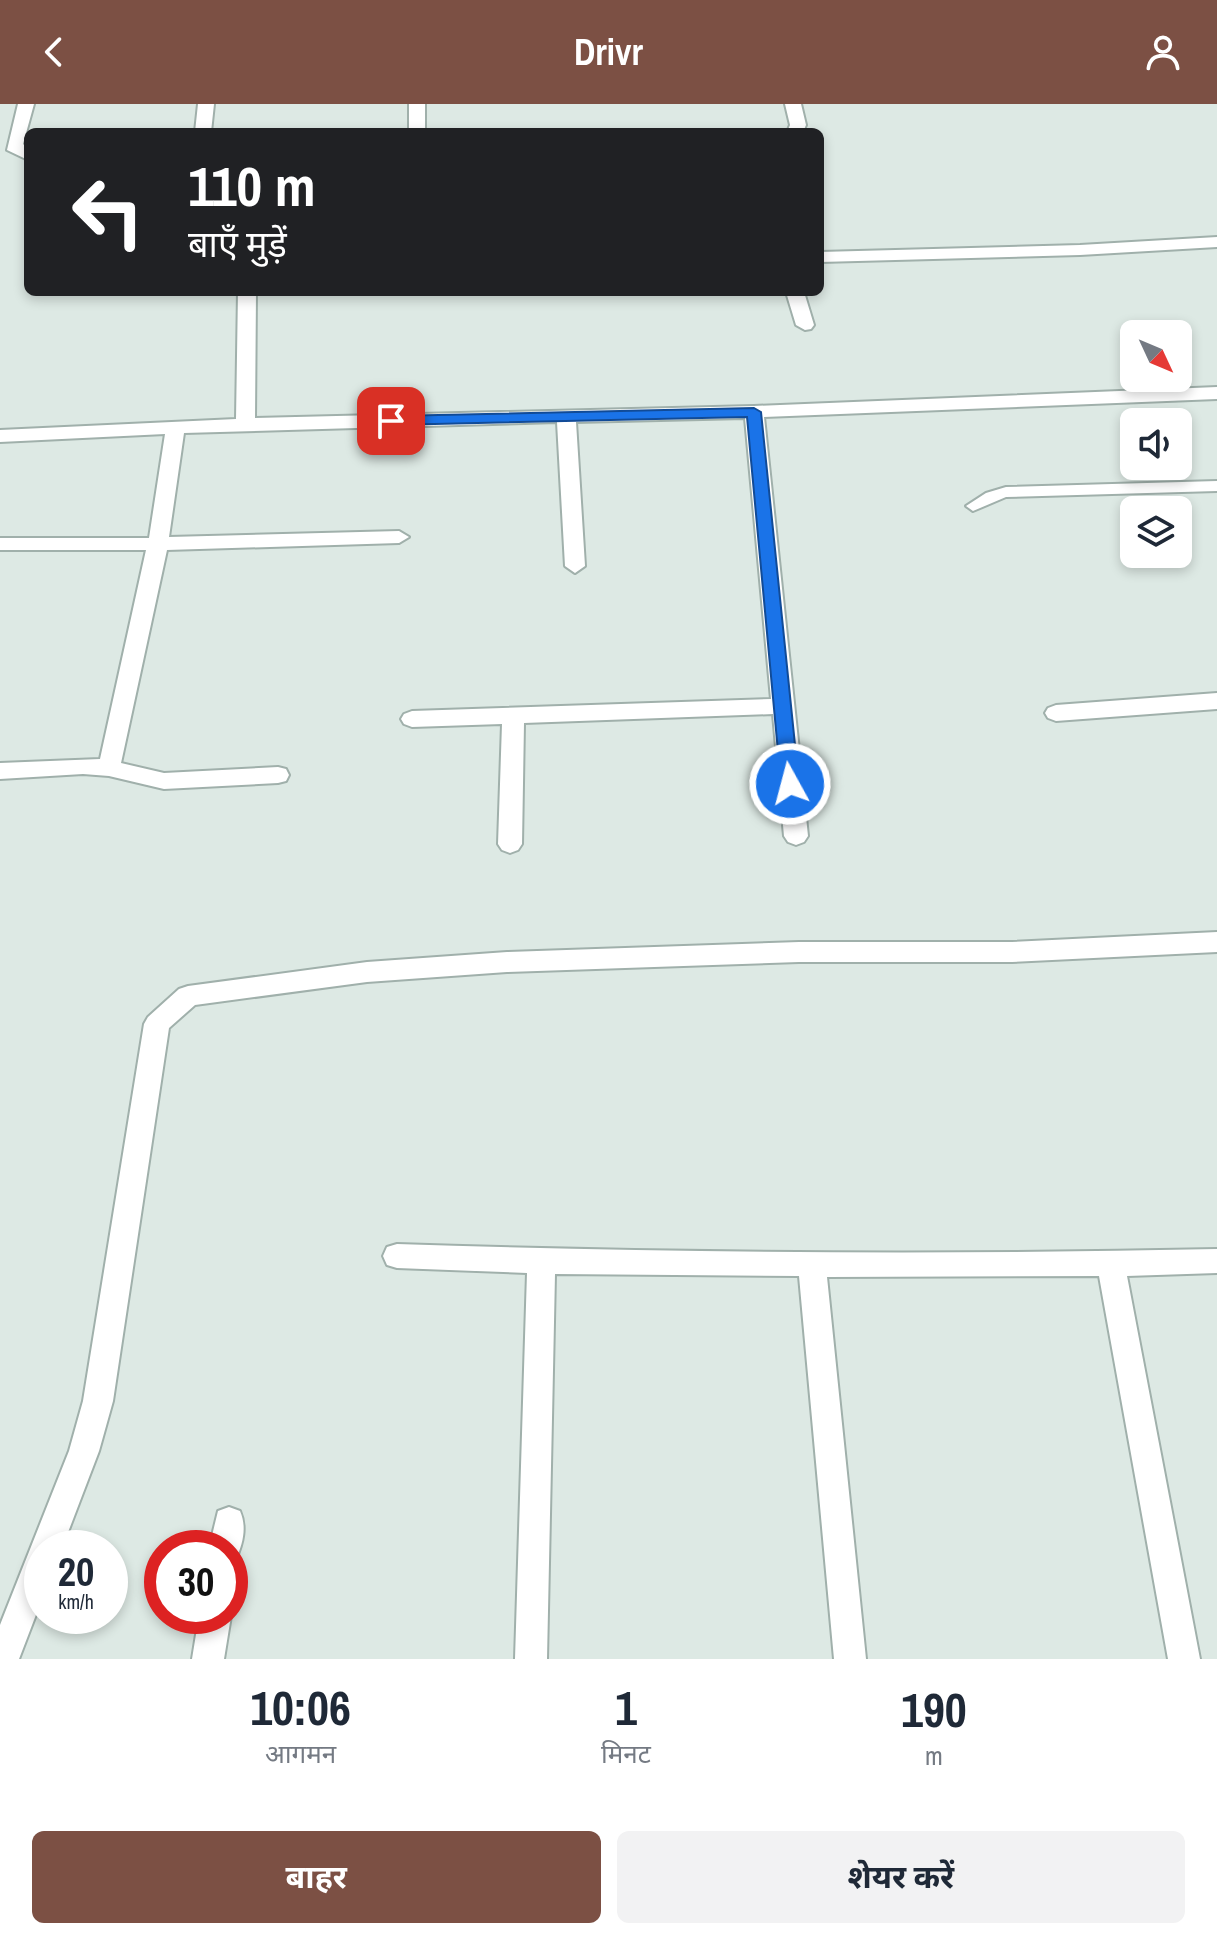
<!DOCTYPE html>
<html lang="hi">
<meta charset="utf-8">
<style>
body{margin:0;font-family:"Archivo Narrow","Noto Sans Devanagari",sans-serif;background:#f2f2f3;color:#1f2937;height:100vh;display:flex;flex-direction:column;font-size:30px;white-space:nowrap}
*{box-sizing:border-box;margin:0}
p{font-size:26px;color:#747a83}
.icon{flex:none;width:44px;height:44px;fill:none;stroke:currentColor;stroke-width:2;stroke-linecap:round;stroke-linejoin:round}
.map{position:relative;height:1555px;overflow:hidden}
.drawer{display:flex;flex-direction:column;background:#fff;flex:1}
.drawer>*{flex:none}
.banner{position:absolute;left:24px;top:24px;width:800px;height:168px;border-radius:12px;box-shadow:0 4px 12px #0003;background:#202124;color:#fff;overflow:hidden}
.needle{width:52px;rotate:134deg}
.tools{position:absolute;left:1120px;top:216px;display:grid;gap:16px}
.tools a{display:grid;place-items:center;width:72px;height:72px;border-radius:12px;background:#fff;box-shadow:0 4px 12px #0003;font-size:40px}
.speed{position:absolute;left:24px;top:1426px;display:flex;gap:16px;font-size:40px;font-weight:700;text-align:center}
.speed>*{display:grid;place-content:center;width:104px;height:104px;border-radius:50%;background:#fff;box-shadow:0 4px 12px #0003;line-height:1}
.speed small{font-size:20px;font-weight:400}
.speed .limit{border:12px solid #d22;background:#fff;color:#111}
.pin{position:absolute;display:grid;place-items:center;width:68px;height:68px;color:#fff;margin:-34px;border-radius:16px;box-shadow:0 4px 12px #0006}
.me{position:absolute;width:88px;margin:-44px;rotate:353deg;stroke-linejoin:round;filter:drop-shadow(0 0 6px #0008)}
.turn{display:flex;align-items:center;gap:28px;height:168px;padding:0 32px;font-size:36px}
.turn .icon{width:104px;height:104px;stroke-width:2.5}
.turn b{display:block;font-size:56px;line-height:68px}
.eta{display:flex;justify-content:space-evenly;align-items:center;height:136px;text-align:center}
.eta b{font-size:48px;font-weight:700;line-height:56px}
.button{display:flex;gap:16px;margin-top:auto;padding:16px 32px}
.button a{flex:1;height:92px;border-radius:12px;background:#7c5044;color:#fff;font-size:32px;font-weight:700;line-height:92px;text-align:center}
.button a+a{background:#f2f2f3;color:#1f2937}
header{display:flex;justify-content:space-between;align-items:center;height:104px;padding:0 32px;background:#7c5044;color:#fff;font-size:36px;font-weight:700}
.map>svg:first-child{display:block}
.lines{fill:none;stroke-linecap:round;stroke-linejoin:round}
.lane-casing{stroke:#a0b0ab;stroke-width:4}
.street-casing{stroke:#a0b0ab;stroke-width:4}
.lane{fill:#fff;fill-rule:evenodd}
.street{fill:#fff;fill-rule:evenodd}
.route{fill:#1a73e8;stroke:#114b97;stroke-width:2}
</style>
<header><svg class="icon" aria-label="back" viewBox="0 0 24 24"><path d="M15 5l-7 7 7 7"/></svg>Drivr<svg class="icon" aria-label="person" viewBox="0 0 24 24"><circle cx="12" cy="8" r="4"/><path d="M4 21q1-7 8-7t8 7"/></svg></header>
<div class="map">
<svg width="1217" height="1555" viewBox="0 0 1217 1555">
<rect width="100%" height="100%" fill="#dde9e4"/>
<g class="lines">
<g class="lane-casing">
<path id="lane" d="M1217,377V387L1006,393L973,407L966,402L986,389L1006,383Z"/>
</g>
<g class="street-casing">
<path id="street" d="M18,0H34L23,40L28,45V56L7,46Z
M198,0H214L211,28H195Z
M409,0H425V28H409Z
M785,0H801L806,21L803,28H787L790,21Z
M1217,133V143L1080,151L820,158V148L1080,141Z
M238,188H256L255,314L754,302L1217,283V295L764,313L808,732L804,738L796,741L788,738L784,732L773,610L524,619L522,740L518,746L510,749L502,746L498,740L502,620L412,623L404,620L401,615L404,610L412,607L771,595L745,314L576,318L585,462L575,469L565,462L557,318L184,329L169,433L399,427L409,433L399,439L167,446L121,659L164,669L278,663L286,665L289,671L286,677L278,679L164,685L109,672L83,670L0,675V659L100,655L146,446H0V434H149L165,330L0,338V326L236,315Z
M786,188H804L814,221L811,225L805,226L796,221Z
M1217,589V605L1056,617L1048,614L1045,609L1048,604L1056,601Z
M1217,828V848L1012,858H799L507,868L367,878L195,901L169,924L113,1297L99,1347L62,1444H42V1495L19,1555H0V1521L69,1347L83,1297L144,920L148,913L179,885L188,882L367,858L507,848L799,838H1012Z
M397,1140C670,1149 944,1151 1217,1145V1169L1127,1172L1200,1555H1168L1099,1172L827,1173L866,1555H834L799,1172L555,1170L547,1555H515L527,1169L397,1164L387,1161L383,1152L387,1143Z
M229,1403L240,1407C247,1423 243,1439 236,1455L230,1457V1444H209L218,1407Z
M230,1509L231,1512L224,1555H192L199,1512H230Z"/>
</g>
<use href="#lane" class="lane"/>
<use href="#street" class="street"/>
</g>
<path class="route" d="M754,304L761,308L799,680L790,686L781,680L747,313L391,321L384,317L391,312Z"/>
</svg>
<div class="tools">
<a><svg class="needle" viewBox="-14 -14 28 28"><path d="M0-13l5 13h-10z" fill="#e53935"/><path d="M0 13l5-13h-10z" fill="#747a83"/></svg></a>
<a><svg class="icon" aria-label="sound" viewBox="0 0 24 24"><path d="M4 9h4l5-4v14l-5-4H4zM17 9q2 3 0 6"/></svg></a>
<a><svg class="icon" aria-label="layers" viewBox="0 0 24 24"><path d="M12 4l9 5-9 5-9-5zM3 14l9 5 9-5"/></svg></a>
</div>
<div class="speed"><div>20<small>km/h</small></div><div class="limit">30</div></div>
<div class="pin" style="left:391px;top:317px;background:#d93025"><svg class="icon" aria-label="arrive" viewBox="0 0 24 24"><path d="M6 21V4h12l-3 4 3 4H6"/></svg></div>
<svg class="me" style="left:790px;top:680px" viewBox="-20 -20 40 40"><circle r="17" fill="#1a73e8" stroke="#fff" stroke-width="3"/><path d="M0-11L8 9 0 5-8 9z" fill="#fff"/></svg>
<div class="banner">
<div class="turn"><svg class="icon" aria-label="left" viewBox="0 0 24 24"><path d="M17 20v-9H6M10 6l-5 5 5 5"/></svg><div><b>110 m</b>बाएँ मुड़ें</div></div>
</div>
</div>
<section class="drawer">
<div class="eta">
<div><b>10:06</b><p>आगमन</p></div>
<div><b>1</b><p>मिनट</p></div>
<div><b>190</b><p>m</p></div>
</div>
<div class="button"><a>बाहर</a><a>शेयर करें</a></div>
</section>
